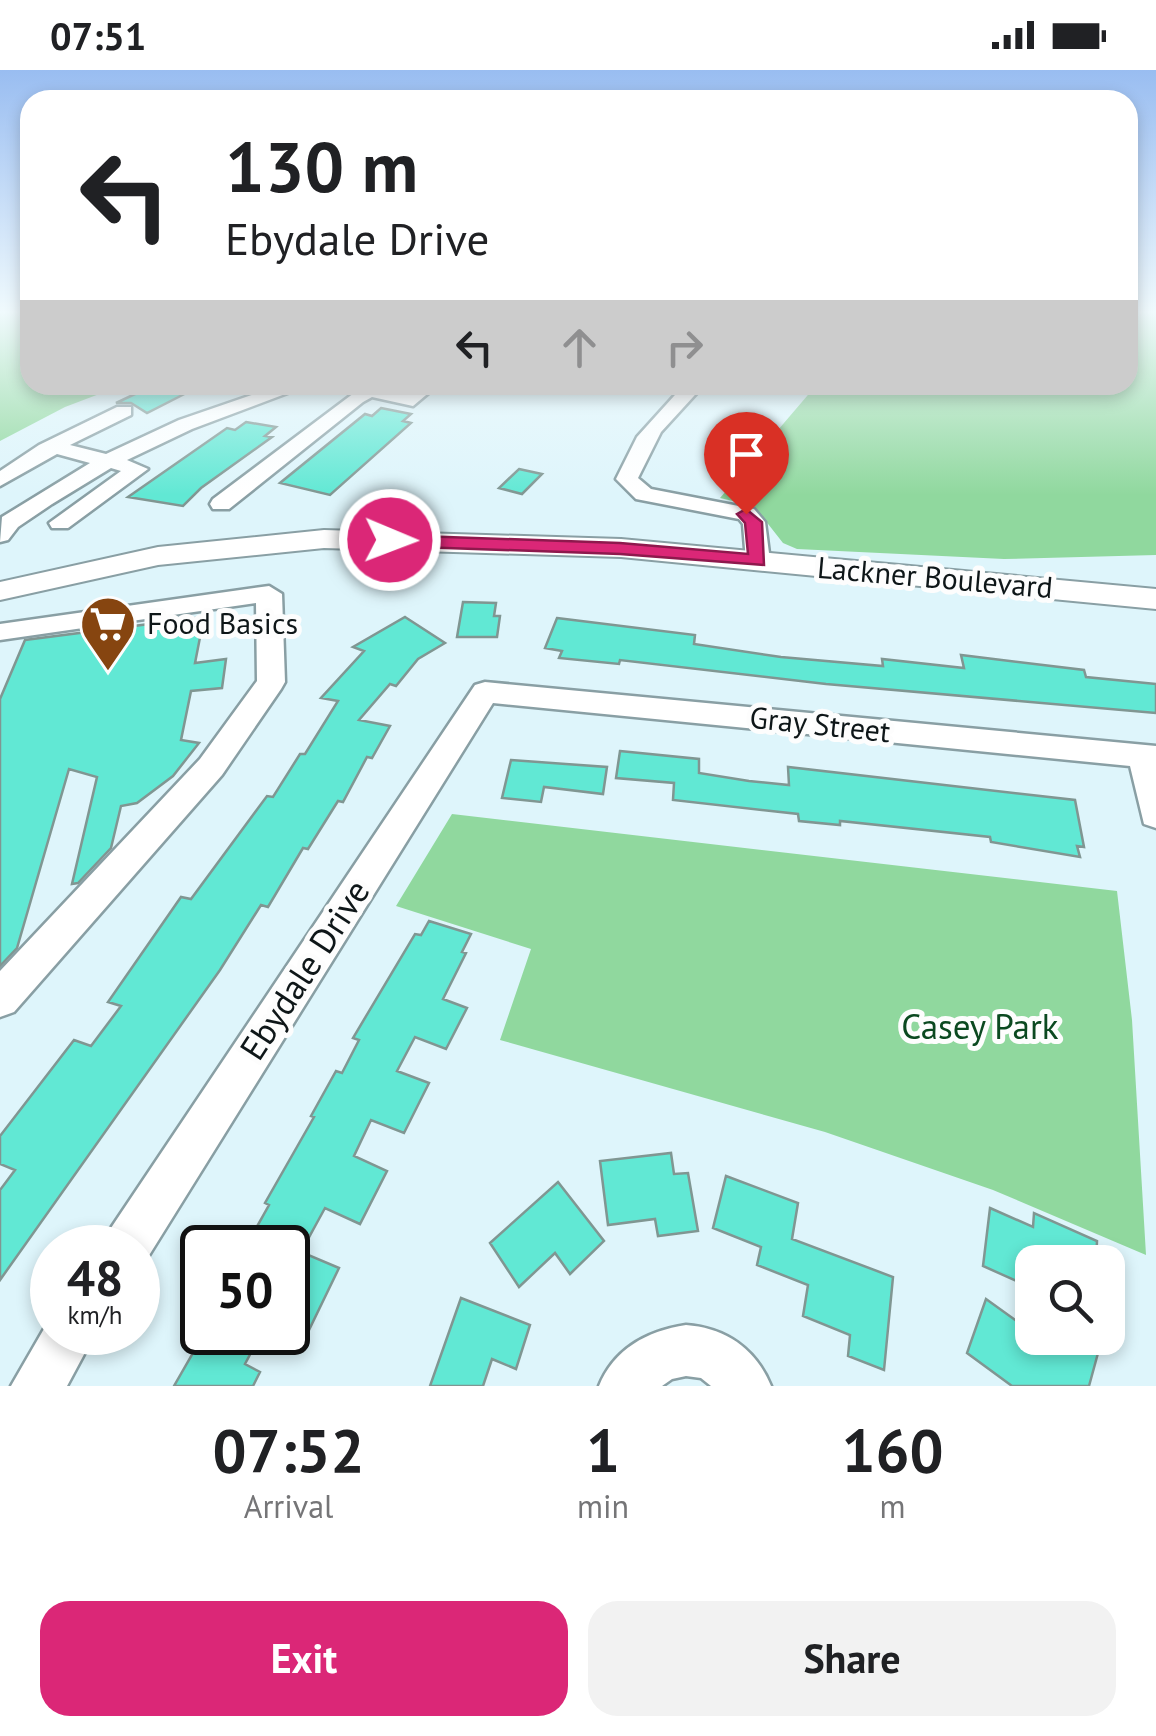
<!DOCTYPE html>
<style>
body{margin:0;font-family:"PT Sans",sans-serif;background:#f2f2f2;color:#202124;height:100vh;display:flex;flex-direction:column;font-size:38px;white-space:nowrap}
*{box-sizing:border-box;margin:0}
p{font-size:32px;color:#757577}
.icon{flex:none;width:55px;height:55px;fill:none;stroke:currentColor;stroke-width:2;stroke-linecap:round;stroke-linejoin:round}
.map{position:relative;height:1316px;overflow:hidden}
.details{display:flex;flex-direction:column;background:#fff;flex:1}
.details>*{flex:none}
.banner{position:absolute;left:20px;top:20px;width:1118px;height:305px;border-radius:30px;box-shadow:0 5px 15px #0003;background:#fff;color:#202124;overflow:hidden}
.fabs{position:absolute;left:1015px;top:1175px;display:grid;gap:20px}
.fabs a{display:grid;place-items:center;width:110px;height:110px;border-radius:20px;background:#fff;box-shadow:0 5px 15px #0003;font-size:50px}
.speed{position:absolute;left:30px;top:1155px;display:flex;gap:20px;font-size:50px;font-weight:700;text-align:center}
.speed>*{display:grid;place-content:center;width:130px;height:130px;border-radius:50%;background:#fff;box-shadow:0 5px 15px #0003;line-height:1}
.speed small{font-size:25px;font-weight:400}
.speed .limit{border:5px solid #111;border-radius:15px;background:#fff;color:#111}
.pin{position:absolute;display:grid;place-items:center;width:85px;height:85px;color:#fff;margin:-102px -42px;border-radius:50% 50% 50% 0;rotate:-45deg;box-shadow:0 0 10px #0007}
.pin .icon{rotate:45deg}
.me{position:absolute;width:110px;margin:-55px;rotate:91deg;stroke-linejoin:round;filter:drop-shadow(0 0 8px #0008)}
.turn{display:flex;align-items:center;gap:35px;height:210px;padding:0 40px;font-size:45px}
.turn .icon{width:130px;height:130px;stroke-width:2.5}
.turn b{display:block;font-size:70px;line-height:85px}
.lanes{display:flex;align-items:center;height:95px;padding:0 40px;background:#0003;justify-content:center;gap:50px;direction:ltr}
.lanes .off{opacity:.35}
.eta{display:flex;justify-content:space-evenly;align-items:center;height:170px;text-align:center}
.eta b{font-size:60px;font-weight:700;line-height:70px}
.cta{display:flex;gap:20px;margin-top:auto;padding:20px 40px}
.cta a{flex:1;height:115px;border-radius:30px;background:#db2777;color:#fff;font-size:40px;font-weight:700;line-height:115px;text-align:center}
.cta a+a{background:#f2f2f2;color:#202124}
.status{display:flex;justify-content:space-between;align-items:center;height:70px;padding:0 50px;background:#fff;direction:ltr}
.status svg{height:28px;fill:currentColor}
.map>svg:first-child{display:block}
.green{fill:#90d89e}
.building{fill:#61e8d4;stroke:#809692;stroke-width:2.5}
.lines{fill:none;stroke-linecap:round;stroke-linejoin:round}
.minor-casing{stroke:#899fa4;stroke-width:5}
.major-casing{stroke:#899fa4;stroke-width:4}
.minor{fill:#fff;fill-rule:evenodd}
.major{fill:#fff;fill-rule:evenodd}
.route{fill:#db2777;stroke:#8e194d;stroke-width:2.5}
.labels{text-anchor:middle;stroke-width:10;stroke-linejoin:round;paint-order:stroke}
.street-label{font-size:30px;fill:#0e1618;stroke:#fdfdfd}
.poi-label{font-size:30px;fill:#0e1618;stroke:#fdfdfd;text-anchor:start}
.near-street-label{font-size:35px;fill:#0e1618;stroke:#fdfdfd}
.near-park-label{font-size:35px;fill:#0b4920;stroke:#fdfdfd}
</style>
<div class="status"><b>07:51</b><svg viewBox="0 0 49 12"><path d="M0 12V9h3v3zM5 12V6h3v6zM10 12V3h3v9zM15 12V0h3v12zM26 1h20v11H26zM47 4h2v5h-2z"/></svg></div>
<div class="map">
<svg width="1156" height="1316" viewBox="0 0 1156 1316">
<rect width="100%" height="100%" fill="#def5fb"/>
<path class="green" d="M0,241H30V315H123L65,337L0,371Z
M1128,241H1156V485L1004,489L797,479L783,473L754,436L720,428L813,319L802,315H1128Z
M452,744L1117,821L1132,950L1146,1185L993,1120L825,1062L500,970L531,879L396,836Z"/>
<path class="building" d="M154,315H202L147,343L131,333H116Z
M381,338L411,344L403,351L411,353L330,425L280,413L365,344L372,346Z
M246,352L276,357L265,366L272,367L201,418L183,436L128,427L227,358L235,360Z
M519,399L542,404L522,424L499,418Z
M463,532L496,533L494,546H500L497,567H457Z
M204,547L195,593L226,589L222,618L191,621L181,670L199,673L173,706L137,733L121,736L111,778L78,813L72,814L97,707L69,699L17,878L0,896V629L25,570Z
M405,547L445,573L418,589L396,616L390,614L359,650L390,656L372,688L367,687L343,732L338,731L308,779L303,778L268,837L261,835L220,900L0,1210V1120L15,1100L0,1094V1066L74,970L91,976L121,936L108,932L181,827L191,829L267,726L273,727L300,684H305L338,631L321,628L364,581L353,577Z
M557,548L695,565L694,574L781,587L883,596L882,589L964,598L961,585L1084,600L1086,607L1156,614V643L826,614L620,590L619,594L559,588L562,581L545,578Z
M620,681L699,689V703L749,711L789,715L788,697L1075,730L1084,777L1077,776L1080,787L991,772L990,767L840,751V755L799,751L798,744L673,730L674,713L616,708Z
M511,690L607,697L603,724L544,717L541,732L502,728Z
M429,851L471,864L462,882L466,883L443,929L467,938L446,979L415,967L397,1001L429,1013L404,1063L371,1050L354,1086L387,1101L360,1154L325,1138L301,1182L339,1198L308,1262L288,1253V1178H245L269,1135L265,1133L314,1047L311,1046L336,1001L342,1003L359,970L353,968L415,864L421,865Z
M671,1083L674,1104L688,1103L698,1161L658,1166L655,1149L608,1155L600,1091Z
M726,1106L798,1133L792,1169L893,1207L884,1300L848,1286L850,1265L803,1246L808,1215L757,1195L761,1177L713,1158Z
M558,1112L604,1171L570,1204L555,1183L519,1217L490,1173Z
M990,1138L1033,1157L1034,1143L1097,1171L1096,1192H1032V1218L983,1196Z
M461,1228L530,1255L516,1299L492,1289L483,1316H430Z
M986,1229L1032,1262V1268H1076L1098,1283L1089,1316H1012L967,1283Z
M205,1262H262L245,1294L260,1302L253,1316H174Z"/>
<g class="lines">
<g class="minor-casing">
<path id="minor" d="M281,315H309L192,359L127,390L148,399L68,458H52L49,453L121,401L111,398L52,434L18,457L8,470L0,472L2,447L90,393L57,384L0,416V401L39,375L117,337H131V345L70,375L106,384L179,350Z
M354,315H374L409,324L418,315H438L413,336L372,327L363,332L229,439H213L210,434L213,429L358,320Z
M684,315H704L661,362L638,408L651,419L754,439L765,452L770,491L767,496H749L746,491L743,454L739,449L636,429L616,409L637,367Z
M269,516L282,524L285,612L281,619L222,705L14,942L0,947V901L200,689L257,611L256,533L0,570V554Z
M485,612L1156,676V758L1144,754L1130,696L493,633L143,1195L138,1197V1178H102L109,1161L475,615Z
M52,1245V1262H96L67,1316H11Z
M686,1255C726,1258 756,1279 771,1316H711L701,1308L686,1306L672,1309L662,1316H599C614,1279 647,1261 686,1255Z"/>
</g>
<g class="major-casing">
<path id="major" d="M324,460L621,469L1156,519V539L621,487L324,478L158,495L0,530V512L158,477Z"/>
</g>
<use href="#minor" class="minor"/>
<use href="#major" class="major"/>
</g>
<linearGradient id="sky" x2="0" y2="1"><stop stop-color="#99bdf1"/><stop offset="0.57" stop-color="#f0fafd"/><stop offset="1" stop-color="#f0fafd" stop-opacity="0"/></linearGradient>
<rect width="1156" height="425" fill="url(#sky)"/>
<path class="route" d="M746,439L762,452L764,495L620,484L390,476L381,470L390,465L620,473L748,484L745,453L737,444Z"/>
<defs>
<g id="supermarket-pin" transform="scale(2.875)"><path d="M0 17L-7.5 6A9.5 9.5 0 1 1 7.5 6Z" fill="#864510" stroke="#fdfdfd"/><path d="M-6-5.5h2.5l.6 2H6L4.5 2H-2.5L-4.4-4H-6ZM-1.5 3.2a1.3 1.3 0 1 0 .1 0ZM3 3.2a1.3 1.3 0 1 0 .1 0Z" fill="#fff"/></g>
</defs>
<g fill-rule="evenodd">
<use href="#supermarket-pin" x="108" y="554"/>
</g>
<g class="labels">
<g class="street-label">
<text transform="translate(935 508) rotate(5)" y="10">Lackner Boulevard</text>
<text transform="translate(820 655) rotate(6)" y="10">Gray Street</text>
</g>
<g class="poi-label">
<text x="147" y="564">Food Basics</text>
</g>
<g class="near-street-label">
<text transform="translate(305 900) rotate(-57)" y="12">Ebydale Drive</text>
</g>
<g class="near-park-label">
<text x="980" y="969">Casey Park</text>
</g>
</g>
</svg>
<div class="fabs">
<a><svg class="icon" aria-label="search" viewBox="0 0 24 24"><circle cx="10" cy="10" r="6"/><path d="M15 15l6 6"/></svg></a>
</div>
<div class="speed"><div>48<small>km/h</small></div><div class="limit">50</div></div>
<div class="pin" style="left:746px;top:444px;background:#d93025"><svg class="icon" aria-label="arrive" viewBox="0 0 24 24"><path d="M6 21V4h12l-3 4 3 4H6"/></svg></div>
<svg class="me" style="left:390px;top:470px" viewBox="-20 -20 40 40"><circle r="17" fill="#db2777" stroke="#fff" stroke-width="3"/><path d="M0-11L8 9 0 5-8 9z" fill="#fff"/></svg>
<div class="banner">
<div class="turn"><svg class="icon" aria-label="left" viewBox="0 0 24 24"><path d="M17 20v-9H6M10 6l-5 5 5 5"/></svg><div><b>130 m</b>Ebydale Drive</div></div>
<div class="lanes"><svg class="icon" aria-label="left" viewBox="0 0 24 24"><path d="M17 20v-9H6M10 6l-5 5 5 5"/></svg><svg class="icon off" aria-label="ahead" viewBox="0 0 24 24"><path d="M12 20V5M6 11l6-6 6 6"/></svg><svg class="icon off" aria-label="right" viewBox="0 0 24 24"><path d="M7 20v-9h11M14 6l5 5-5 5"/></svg></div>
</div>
</div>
<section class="details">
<div class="eta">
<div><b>07:52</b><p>Arrival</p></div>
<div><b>1</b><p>min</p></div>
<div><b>160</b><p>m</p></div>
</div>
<div class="cta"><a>Exit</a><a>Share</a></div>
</section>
